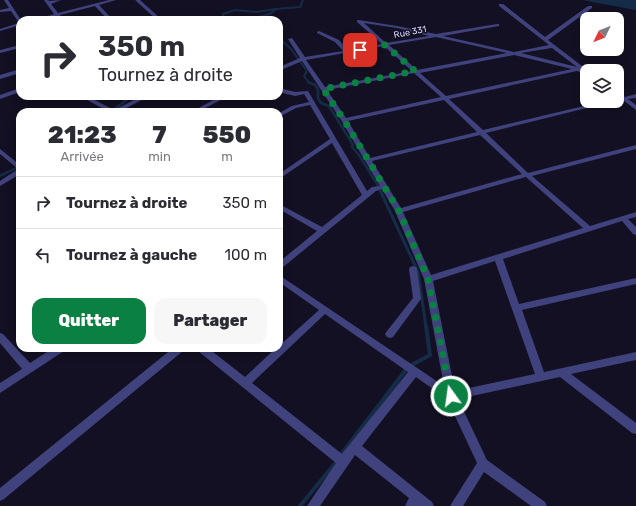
<!DOCTYPE html>
<html lang="fr">
<meta charset="utf-8">
<style>
body{margin:0;font-family:Rubik,sans-serif;background:#f7f7f7;color:#2b2b33;height:100vh;display:flex;flex-direction:column;font-size:15px;white-space:nowrap}
*{box-sizing:border-box;margin:0}
p{font-size:13px;color:#7c7c81}
.icon{flex:none;width:22px;height:22px;fill:none;stroke:currentColor;stroke-width:2;stroke-linecap:round;stroke-linejoin:round}
.map{position:relative;flex:1;overflow:hidden}
.details{position:absolute;left:16px;top:108px;width:267px;height:244px;display:flex;flex-direction:column;background:#fff;border-radius:12px;box-shadow:0 2px 10px #0003}
.details>*{flex:none}
.guide{position:absolute;left:16px;top:16px;width:267px;height:84px;border-radius:12px;box-shadow:0 2px 10px #0003;background:#fff;color:#2b2b33;overflow:hidden}
.needle{width:26px;rotate:227deg}
.buttons{position:absolute;left:580px;top:12px;display:grid;gap:8px}
.buttons a{display:grid;place-items:center;width:44px;height:44px;border-radius:8px;background:#fff;box-shadow:0 2px 10px #0003;font-size:20px}
.pin{position:absolute;display:grid;place-items:center;width:34px;height:34px;color:#fff;margin:-17px;border-radius:8px;box-shadow:0 2px 6px #0006}
.me{position:absolute;width:44px;margin:-22px;rotate:346deg;stroke-linejoin:round;filter:drop-shadow(0 0 3px #0008)}
.turn{display:flex;align-items:center;gap:14px;height:84px;padding:0 16px;font-size:18px}
.turn .icon{width:52px;height:52px;stroke-width:2.5}
.turn b{display:block;font-size:28px;line-height:34px}
.eta{display:flex;justify-content:space-evenly;align-items:center;height:68px;text-align:center}
.eta b{font-size:24px;font-weight:800;line-height:28px}
.primary-button{display:flex;gap:8px;margin-top:auto;padding:8px 16px}
.primary-button a{flex:1;height:46px;border-radius:12px;background:#0b8043;color:#fff;font-size:16px;font-weight:800;line-height:46px;text-align:center}
.primary-button a+a{background:#f7f7f7;color:#2b2b33}
ul{padding:0;list-style:none}
li{display:flex;align-items:center;gap:12px;height:52px;padding:0 16px;border-top:1px solid #e1e1e2}
li div{flex:1}
li b{display:block;font-size:15px}
li em{font-style:normal}
.map>svg:first-child{display:block}
.water{fill:#152c48}
.lines{fill:none;stroke-linecap:round;stroke-linejoin:round}
.stream-far3{stroke:#152c48;stroke-width:2}
.stream-far2{stroke:#152c48;stroke-width:2.5}
.stream-far1{stroke:#152c48;stroke-width:3}
.stream{stroke:#152c48;stroke-width:4}
.street{fill:#40427d;fill-rule:evenodd}
.route{stroke:#0b8043;stroke-width:7;stroke-dasharray:0 12.6}
.labels{text-anchor:middle;stroke-width:3;stroke-linejoin:round;paint-order:stroke}
.far-street-label{font-size:9px;fill:#d7d5fb;stroke:#121022}
</style>
<div class="map">
<svg width="636" height="506" viewBox="0 0 636 506">
<rect width="100%" height="100%" fill="#121022"/>
<path class="water" d="M582,0H636V10H635Z"/>
<g class="lines">
<path class="stream-far3" d="M222,20L223,14L235,10L257,12L276,9
M257,20L258,17L270,14L276,9L300,7L303,0
M279,38L291,49L307,71L304,76L309,83"/>
<path class="stream-far2" d="M308,82L315,85L318,89V98L321,103L329,106L353,145L352,147L359,155L380,189
M110,112L132,96
M0,176L20,166"/>
<path class="stream-far1" d="M379,188L418,272L426,327"/>
<path class="stream" d="M340,456L408,367L430,355L426,326
M300,506L337,461"/>
<path class="street" d="M4,0H8L21,20L20,25L0,31V29L19,23L11,11L0,12V10L9,8Z
M44,0H48L49,1L61,0L51,4L58,13L109,0H116L99,5L113,20H108L95,6L60,15L63,20H59L56,16L42,20H35L54,14Z
M135,0H140L162,20H157Z
M499,4H503L545,37L588,6H592V8L548,40L582,66L581,69L587,71V75L577,71L449,99L483,130L605,101H615L486,133L528,173L636,145V149L532,176L590,226L636,212V217L628,219L636,227V235L633,234L622,221L503,259L519,304L636,278V284L522,310L544,372L636,352V360L571,374L636,423V434L632,433L560,377L458,399L487,460L545,502L547,506H531L484,472L463,506H450L477,463L447,399L416,377L362,446L432,502L434,506H405L409,498L355,455L320,506H307L336,463L198,351L196,348H208L245,377L276,348H279V346L319,310L279,282V275L444,386L424,279L395,211L382,189L376,191L282,268L279,269V262L317,231L279,209V204L322,227L362,195L332,143L279,179V174L330,139L310,105L296,108L279,117V113L292,106L309,102L304,94L295,96L279,92V88L295,92L308,91L367,191L372,187L380,186L341,120L302,61L279,71V67L300,58L288,39L292,38L305,57L343,51L335,42L317,33V32L319,31L339,40L348,50L382,44L357,22V20H359L397,26L436,34L497,24H499V26L443,36L514,52L549,45L499,6ZM364,23L397,28L429,36L386,43ZM436,37L507,53L417,70L389,45ZM384,46L412,71L325,87L306,60ZM552,48L577,67L521,53ZM514,55L572,69L446,96L420,73ZM414,73L441,97L346,118L327,90ZM444,100L477,132L370,158L348,121ZM480,135L522,174L401,208L372,161ZM526,177L583,228L431,275L403,212ZM495,261L535,374L455,391L433,281ZM325,314L408,372L342,454L252,383Z
M20,45V48L0,53V50Z
M20,69V73L0,79V75Z
M20,88V92L0,99V95Z
M617,91L625,97L636,94V98L628,99L636,105V110L623,100H619Z
M80,96H87L114,110L142,96H149L119,112H109Z
M221,96H228L198,112H191Z
M0,149L20,165V174L0,186V181L18,169L0,154Z
M413,266L416,267L417,269L421,299L393,337L390,338L387,337L385,334L387,331L413,298L409,269L410,267Z
M0,333L3,334L30,363L53,348H66L64,351L0,393V383L22,369L0,343Z
M173,348H185L183,351L4,499L0,501V488Z"/>
</g>
<g class="lines">
<path class="route" d="M360,50L385,45L415,71L323,89L344,120L399,211L428,279L451,396"/>
</g>
<g class="labels">
<g class="far-street-label">
<text transform="translate(410 32) rotate(-11)" y="3">Rue 331</text>
</g>
</g>
</svg>
<div class="buttons">
<a><svg class="needle" viewBox="-14 -14 28 28"><path d="M0-13l5 13h-10z" fill="#e53935"/><path d="M0 13l5-13h-10z" fill="#7c7c81"/></svg></a>
<a><svg class="icon" aria-label="layers" viewBox="0 0 24 24"><path d="M12 4l9 5-9 5-9-5zM3 14l9 5 9-5"/></svg></a>
</div>
<div class="pin" style="left:360px;top:50px;background:#d93025"><svg class="icon" aria-label="arrive" viewBox="0 0 24 24"><path d="M6 21V4h12l-3 4 3 4H6"/></svg></div>
<svg class="me" style="left:451px;top:396px" viewBox="-20 -20 40 40"><circle r="17" fill="#0b8043" stroke="#fff" stroke-width="3"/><path d="M0-11L8 9 0 5-8 9z" fill="#fff"/></svg>
<div class="guide">
<div class="turn"><svg class="icon" aria-label="right" viewBox="0 0 24 24"><path d="M7 20v-9h11M14 6l5 5-5 5"/></svg><div><b>350 m</b>Tournez à droite</div></div>
</div>
<section class="details">
<div class="eta">
<div><b>21:23</b><p>Arrivée</p></div>
<div><b>7</b><p>min</p></div>
<div><b>550</b><p>m</p></div>
</div>
<ul>
<li><svg class="icon" aria-label="right" viewBox="0 0 24 24"><path d="M7 20v-9h11M14 6l5 5-5 5"/></svg><div><b>Tournez à droite</b></div><em>350 m</em></li>
<li><svg class="icon" aria-label="left" viewBox="0 0 24 24"><path d="M17 20v-9H6M10 6l-5 5 5 5"/></svg><div><b>Tournez à gauche</b></div><em>100 m</em></li>
</ul>
<div class="primary-button"><a>Quitter</a><a>Partager</a></div>
</section>
</div>
